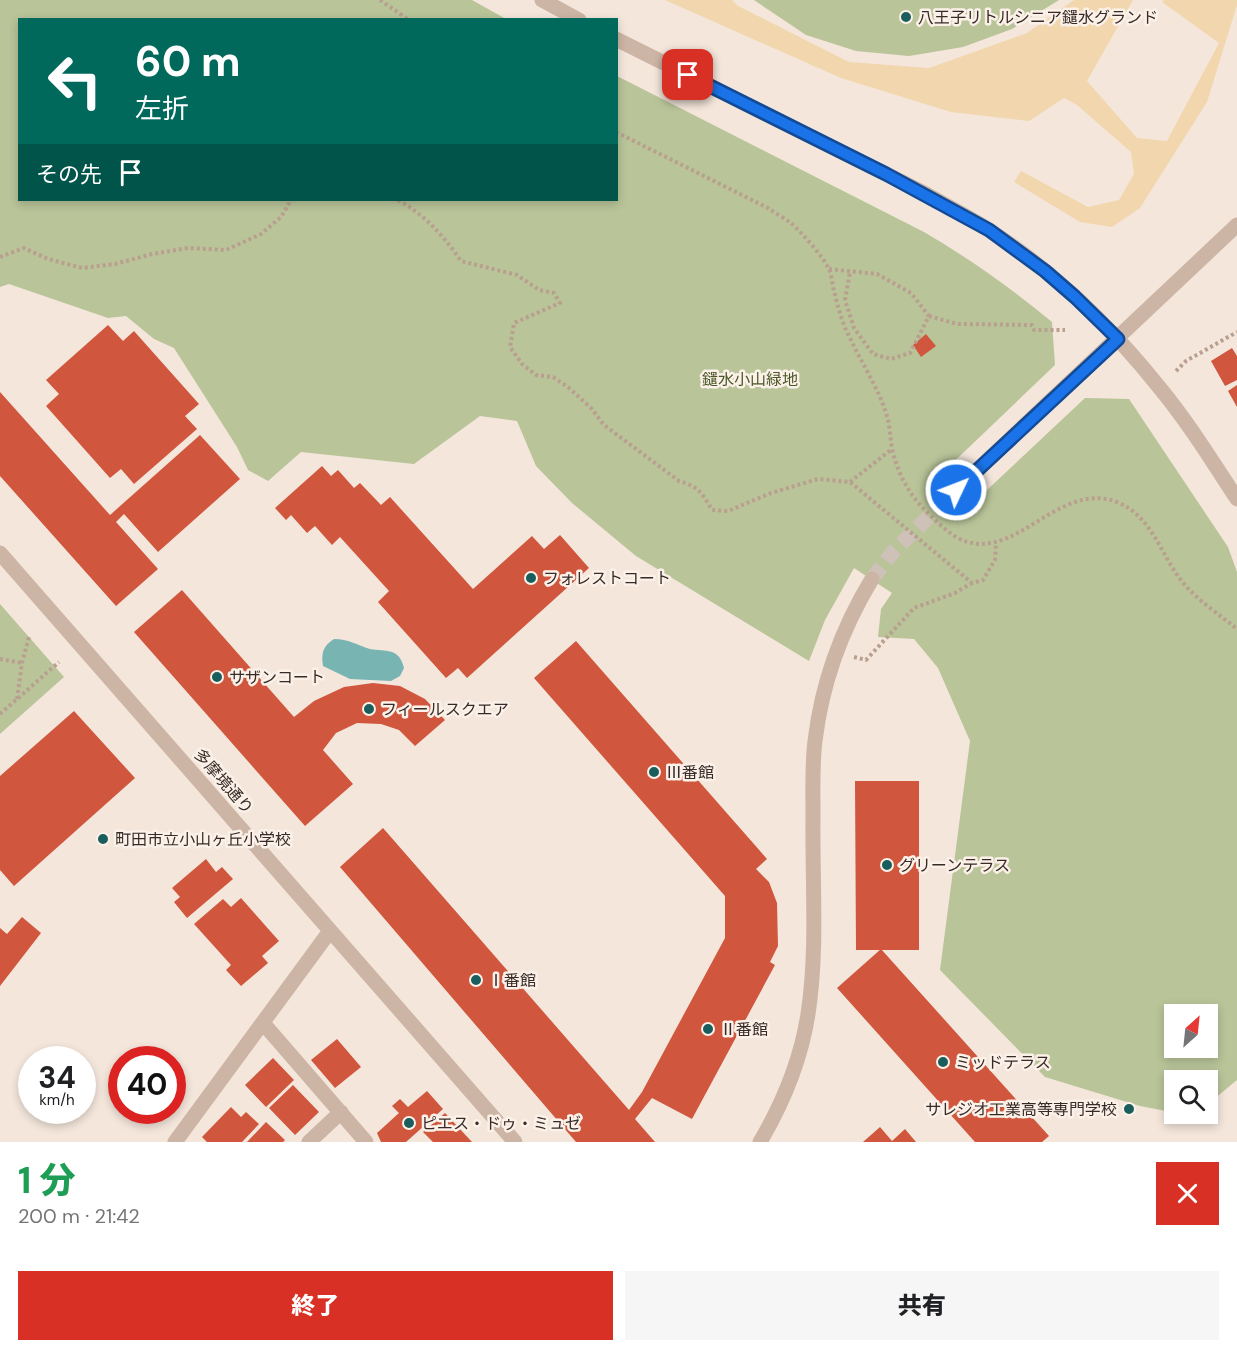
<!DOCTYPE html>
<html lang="ja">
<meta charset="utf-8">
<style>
body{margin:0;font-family:"DM Sans","Noto Sans JP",sans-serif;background:#f6f6f6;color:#202124;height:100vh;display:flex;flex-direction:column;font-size:22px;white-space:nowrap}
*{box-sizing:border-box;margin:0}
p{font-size:20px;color:#757577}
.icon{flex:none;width:33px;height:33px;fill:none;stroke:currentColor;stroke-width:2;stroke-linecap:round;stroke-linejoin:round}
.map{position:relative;height:1142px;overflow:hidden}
.panel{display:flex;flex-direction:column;background:#fff;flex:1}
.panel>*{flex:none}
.hud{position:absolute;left:18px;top:18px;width:600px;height:183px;border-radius:0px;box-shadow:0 3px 9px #0003;background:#00695c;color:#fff;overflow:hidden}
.needle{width:39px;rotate:27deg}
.fabs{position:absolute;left:1164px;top:1004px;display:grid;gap:12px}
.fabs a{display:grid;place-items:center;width:54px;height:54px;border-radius:0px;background:#fff;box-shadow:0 3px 9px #0003;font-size:30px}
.speed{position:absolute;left:18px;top:1046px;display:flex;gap:12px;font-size:30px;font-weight:700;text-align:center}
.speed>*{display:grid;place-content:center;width:78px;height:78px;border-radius:50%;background:#fff;box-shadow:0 3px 9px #0003;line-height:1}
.speed small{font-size:15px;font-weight:400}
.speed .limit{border:9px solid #d22;background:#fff;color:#111}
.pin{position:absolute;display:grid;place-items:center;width:51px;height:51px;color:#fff;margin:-26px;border-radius:12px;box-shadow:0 3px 9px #0006}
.me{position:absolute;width:66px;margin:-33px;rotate:47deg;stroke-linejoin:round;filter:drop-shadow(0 0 4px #0008)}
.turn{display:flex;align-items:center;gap:21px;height:126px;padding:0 18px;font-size:27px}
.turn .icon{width:78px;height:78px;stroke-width:2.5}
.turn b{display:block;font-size:42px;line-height:51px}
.then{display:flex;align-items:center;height:57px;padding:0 18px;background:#0003;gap:12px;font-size:22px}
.round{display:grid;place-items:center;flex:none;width:63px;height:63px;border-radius:0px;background:#f6f6f6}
.summary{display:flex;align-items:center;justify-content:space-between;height:102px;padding:0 18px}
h1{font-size:36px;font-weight:800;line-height:45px;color:#1e9e55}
.button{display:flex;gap:12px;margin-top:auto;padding:12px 18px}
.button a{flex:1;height:69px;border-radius:0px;background:#d93025;color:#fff;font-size:24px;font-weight:800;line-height:69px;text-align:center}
.button a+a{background:#f6f6f6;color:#202124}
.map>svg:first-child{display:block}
.green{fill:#b9c499;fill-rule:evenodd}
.sand{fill:#f2d6ae}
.water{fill:#77b4b2}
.building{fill:#d0563d}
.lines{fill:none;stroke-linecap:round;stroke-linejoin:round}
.tertiary-tunnel{stroke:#cec1b7;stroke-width:15;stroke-dasharray:15 8;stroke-linecap:butt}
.path{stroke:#b99f8f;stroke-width:4;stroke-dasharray:3 3;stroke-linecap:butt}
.minor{stroke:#cdb5a5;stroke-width:15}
.tertiary{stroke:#cdb5a5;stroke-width:15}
.route-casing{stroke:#114b97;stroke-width:15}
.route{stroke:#1a73e8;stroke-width:10}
.poi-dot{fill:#195e5d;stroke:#fbf1e8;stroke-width:2}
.labels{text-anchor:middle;stroke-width:5;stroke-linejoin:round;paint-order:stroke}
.poi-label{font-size:16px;fill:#382b27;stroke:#fbf1e8;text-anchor:start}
.park-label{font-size:16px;fill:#4b5929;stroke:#fbf1e8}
.street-label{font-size:16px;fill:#382b27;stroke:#fbf1e8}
</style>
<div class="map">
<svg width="1237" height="1142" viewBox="0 0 1237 1142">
<rect width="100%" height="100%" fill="#f4e6db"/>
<path class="green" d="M0,0H472L506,19L20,20V200H616L617,76L924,232C970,259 1011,288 1052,322L1055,365L941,474L971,505L1085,398L1129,399L1228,547L1237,572V1080L1208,1104V1080H1174V1112H1171L1140,1106L1045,1077L940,970L970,741L938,668L914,639L878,637L881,609L892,593L854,568L825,620L809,661L636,556L572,503L536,466L517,421L480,416L414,464L301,452L268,481L248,470L237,447L174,348L154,339L126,316L108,318L9,284L0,287ZM1174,1014H1208V1047H1174Z
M754,0H1059L1012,29L963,47L909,56L856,51L806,35Z
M0,604L64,677L0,734Z"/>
<path class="sand" d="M665,0H732L738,6L849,62L929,68L1027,33L1074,0H1133L1087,81L1137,138L1167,141L1219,43L1162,2L1164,0H1237V5L1207,102L1140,208L1112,227L1080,222L1014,182L1021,171L1088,207L1119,200L1134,174L1131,152L1077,105L1064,98L1029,121L951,112L841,78Z"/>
<path class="water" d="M334,639C348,639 357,645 370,649C386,652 399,647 404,668L400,676L391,681L350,679L323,666C321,653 323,646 334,639Z"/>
<path class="building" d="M108,325L123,341L134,331L199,404L185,416L197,429L134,484L121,469L110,478L46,406L59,394L46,380Z
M926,334L936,346L921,357L913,345Z
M1232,348L1237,356V380L1225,386L1211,361Z
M1237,385V407L1228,391Z
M0,392L110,515L200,435L240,479L158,552L124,514L116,522L158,569L116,606L0,476Z
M322,466L331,476L338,470L354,488L360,483L381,505L390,497L473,589L532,536L544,549L560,535L589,568L467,678L458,668L446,678L378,602L389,591L340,537L332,545L315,526L307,533L291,515L286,520L275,508Z
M182,590L294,717L314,701L344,687L373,683L400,686L425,699L445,720L415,746L399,730L381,724L357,723L336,733L323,750L353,784L305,826L134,632Z
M576,641L767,859L756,869L769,882L777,903L778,946L770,962L775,965L692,1119L652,1098L635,1119L655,1142H576L340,867L383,828L629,1110L642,1092L725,938V896L534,678Z
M74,711L135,778L14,886L0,870V776Z
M855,781H919V950H856Z
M206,859L216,872L222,867L233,879L187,918L174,902L180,897L172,888Z
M241,898L279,941L262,956L268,963L241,986L226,970L231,965L194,924L223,899L231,907Z
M22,917L41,933L0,986V928L7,934Z
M881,949L1049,1136L1042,1142H975L837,988Z
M337,1039L361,1067L335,1088L311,1060Z
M273,1058L294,1080L266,1107L245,1085Z
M293,1085L319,1112L295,1135L269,1108Z
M427,1091L443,1109L406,1142H381L377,1133L399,1113L392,1106L400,1099L408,1107Z
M231,1107L241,1117L246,1112L259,1124L242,1142H207L202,1137Z
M445,1113L472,1142H433L423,1132Z
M266,1122L285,1140L283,1142H247Z
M880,1127L892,1141L905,1129L916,1142H863Z"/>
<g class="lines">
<path class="tertiary-tunnel" d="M872,579L893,552L956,490"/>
<path class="path" d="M380,0L409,20
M616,132L768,208C775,213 784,218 791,223C802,233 822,255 829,269C832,275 832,284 834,291C838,307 842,323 850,338C862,364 879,389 887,416C890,426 890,437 892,448C898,476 911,498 932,517C939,524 948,532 956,537C1012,569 1057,479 1117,502C1154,517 1161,558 1185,585C1200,602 1220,615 1237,629
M398,200C426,216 442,234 461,261L517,275L539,290L554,293L560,303L514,323L510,347L522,364L536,375L553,377L568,387L591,408L604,425L679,481C699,487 702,493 712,510L728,511L771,493L818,479L850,482L972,583L983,580L995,560L996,543
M0,257L24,248L48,259L82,268L115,264L152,254L188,248L226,250L261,234L281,217L291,200
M829,269L877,274L911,293L929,316L910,353L891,359L873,354L854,328L845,300L850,272
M929,316L957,324L1032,325L1034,330H1065
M1176,371L1186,361L1237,332
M850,482L892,449
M854,657L866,660L914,608L955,593L972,583
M0,659L22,663
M17,699L22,663L29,637
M0,714L59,662"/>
<path class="minor" d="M263,1023L366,1142
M309,1142L341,1112"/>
<path class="tertiary" d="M542,0L579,20
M616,39L926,194C947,206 969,217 989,230C1054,272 1111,327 1159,387C1188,422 1212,461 1237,499
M956,490L1237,225
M0,553L515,1142
M175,1142L330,931
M760,1142C783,1103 801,1059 808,1014C818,949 812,880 813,814C813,790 812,765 815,741C822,682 841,630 872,579"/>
</g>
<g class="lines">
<g class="route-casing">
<path id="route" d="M688,75L886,174L989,230L1045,271L1075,297L1118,339L956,490"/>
</g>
<use href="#route" class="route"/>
</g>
<g class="poi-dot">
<circle cx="906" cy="17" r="6"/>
<circle cx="531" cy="578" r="6"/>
<circle cx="217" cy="677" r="6"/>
<circle cx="369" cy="709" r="6"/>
<circle cx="654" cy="772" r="6"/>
<circle cx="103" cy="839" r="6"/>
<circle cx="887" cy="865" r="6"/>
<circle cx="476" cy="980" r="6"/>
<circle cx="708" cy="1029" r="6"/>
<circle cx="943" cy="1062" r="6"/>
<circle cx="1129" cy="1109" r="6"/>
<circle cx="409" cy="1123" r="6"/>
</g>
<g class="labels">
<g class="poi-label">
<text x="918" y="23">八王子リトルシニア鑓水グランド</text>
<text x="543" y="584">フォレストコート</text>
<text x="229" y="683">サザンコート</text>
<text x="381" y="715">フィールスクエア</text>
<text x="666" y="778">Ⅲ番館</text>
<text x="115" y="845">町田市立小山ヶ丘小学校</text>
<text x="899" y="871">グリーンテラス</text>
<text x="488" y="986">Ⅰ番館</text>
<text x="720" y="1035">Ⅱ番館</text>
<text x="955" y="1068">ミッドテラス</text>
<text x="1117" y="1115" text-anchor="end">サレジオ工業高等専門学校</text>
<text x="421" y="1129">ピエス・ドゥ・ミュゼ</text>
</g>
<g class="park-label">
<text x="750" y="385">鑓水小山緑地</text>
</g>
<g class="street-label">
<text transform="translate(224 781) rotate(49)" y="6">多摩境通り</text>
</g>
</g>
</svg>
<div class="fabs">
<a><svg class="needle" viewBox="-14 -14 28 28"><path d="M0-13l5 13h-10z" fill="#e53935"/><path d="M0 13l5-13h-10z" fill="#757577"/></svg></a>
<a><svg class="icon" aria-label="search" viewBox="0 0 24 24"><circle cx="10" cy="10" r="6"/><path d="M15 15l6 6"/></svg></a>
</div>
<div class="speed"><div>34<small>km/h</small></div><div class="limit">40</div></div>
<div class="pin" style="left:688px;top:75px;background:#d93025"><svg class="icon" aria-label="arrive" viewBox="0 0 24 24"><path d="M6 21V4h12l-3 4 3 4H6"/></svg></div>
<svg class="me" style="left:956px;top:490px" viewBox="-20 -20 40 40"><circle r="17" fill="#1a73e8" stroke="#fff" stroke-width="3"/><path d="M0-11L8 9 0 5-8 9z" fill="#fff"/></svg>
<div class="hud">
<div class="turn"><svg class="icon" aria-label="left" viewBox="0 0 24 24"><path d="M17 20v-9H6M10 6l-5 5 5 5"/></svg><div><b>60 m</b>左折</div></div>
<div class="then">その先<svg class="icon" aria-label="arrive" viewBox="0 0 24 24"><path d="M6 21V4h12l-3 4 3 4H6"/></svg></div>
</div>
</div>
<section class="panel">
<div class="summary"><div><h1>1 分</h1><p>200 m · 21:42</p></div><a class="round" style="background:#d93025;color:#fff"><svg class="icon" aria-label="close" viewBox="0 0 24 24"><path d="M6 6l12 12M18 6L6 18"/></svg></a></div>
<div class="button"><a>終了</a><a>共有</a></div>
</section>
